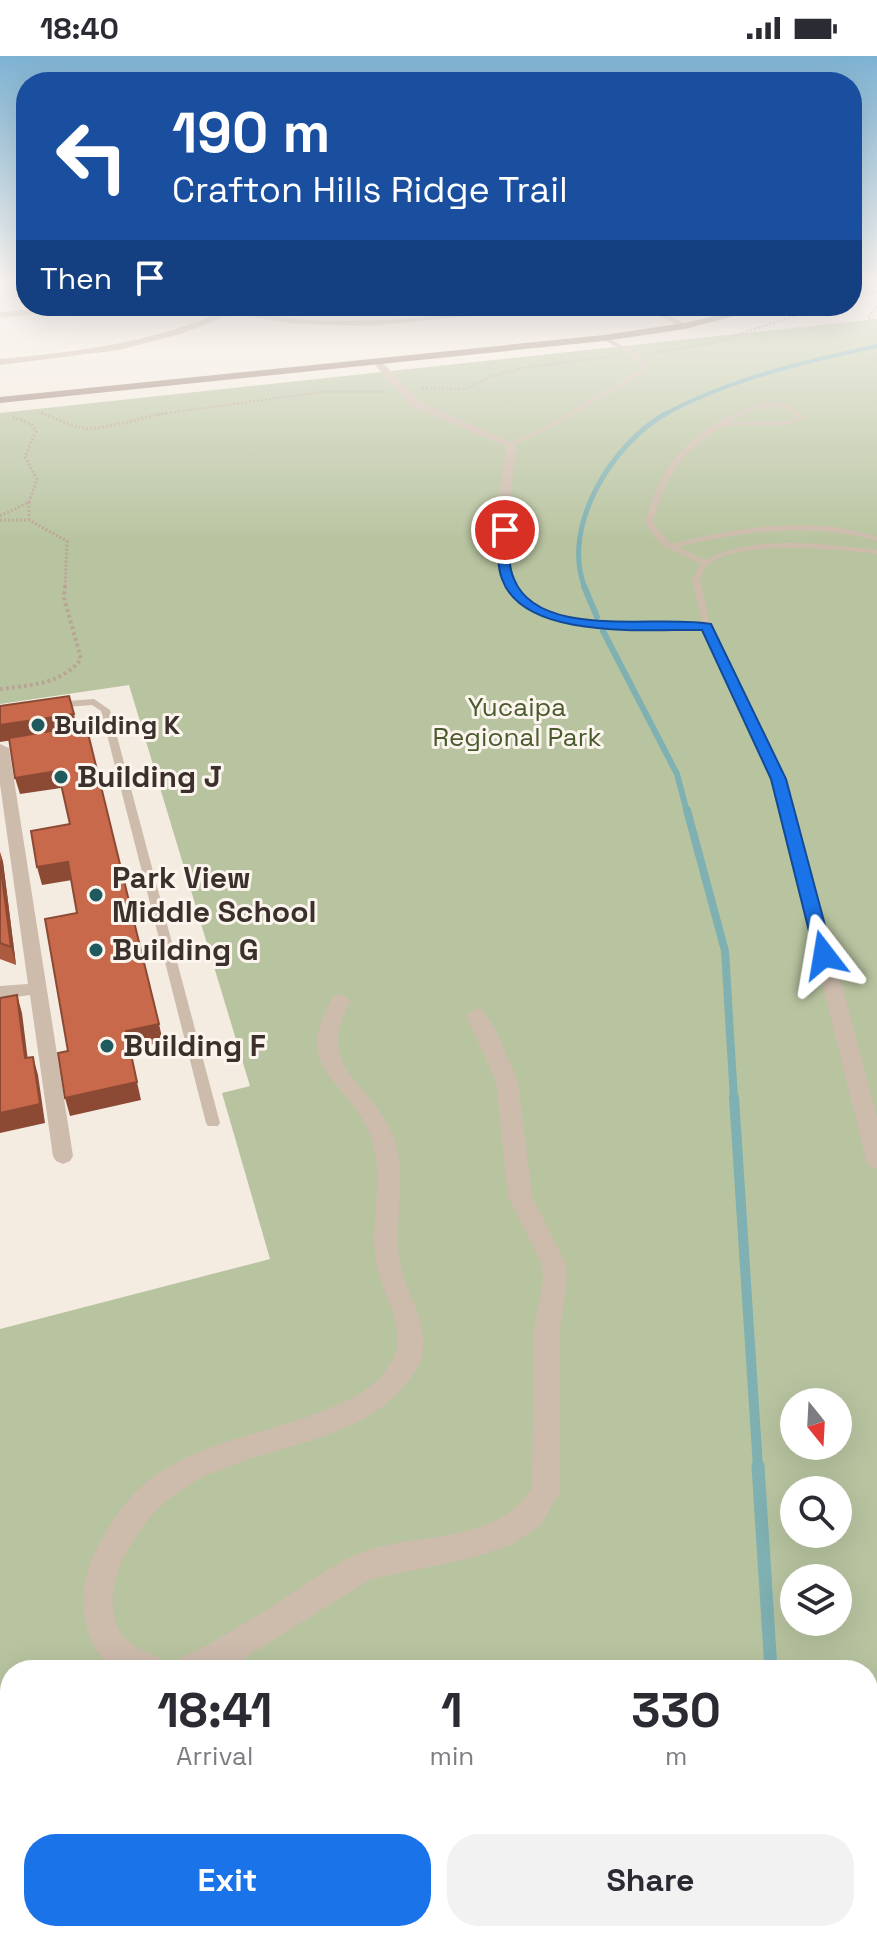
<!DOCTYPE html>
<style>
body{margin:0;font-family:"Space Grotesk",sans-serif;background:#f2f2f3;color:#2b2b33;height:100vh;display:flex;flex-direction:column;font-size:30px;white-space:nowrap}
*{box-sizing:border-box;margin:0}
p{font-size:26px;color:#7c7c81}
.icon{flex:none;width:44px;height:44px;fill:none;stroke:currentColor;stroke-width:2;stroke-linecap:round;stroke-linejoin:round}
.map{position:relative;flex:1;overflow:hidden}
.details{position:absolute;left:0px;top:1604px;width:878px;height:282px;display:flex;flex-direction:column;background:#fff;border-radius:32px 32px 0 0;box-shadow:0 8px 32px #0002}
.details>*{flex:none}
.top-card{position:absolute;left:16px;top:16px;width:846px;height:244px;border-radius:32px;box-shadow:0 8px 32px #0002;background:#1a4fa0;color:#fff;overflow:hidden}
.needle{width:52px;rotate:162deg}
.controls{position:absolute;left:780px;top:1332px;display:grid;gap:16px}
.controls a{display:grid;place-items:center;width:72px;height:72px;border-radius:50%;background:#fff;box-shadow:0 8px 32px #0002;font-size:40px}
.pin{position:absolute;display:grid;place-items:center;width:68px;height:68px;color:#fff;margin:-34px;border:4px solid #fff;border-radius:50%;box-shadow:0 2px 8px #0007}
.me{position:absolute;width:88px;margin:-44px;rotate:346deg;stroke-linejoin:round;filter:drop-shadow(0 0 6px #0008)}
.turn{display:flex;align-items:center;gap:28px;height:168px;padding:0 24px;font-size:36px}
.turn .icon{width:104px;height:104px;stroke-width:2.5}
.turn b{display:block;font-size:56px;line-height:68px}
.then{display:flex;align-items:center;height:76px;padding:0 24px;background:#0003;gap:16px;font-size:30px}
.eta{display:flex;justify-content:space-evenly;align-items:center;height:136px;text-align:center}
.eta b{font-size:48px;font-weight:800;line-height:56px}
.cta{display:flex;gap:16px;margin-top:auto;padding:16px 24px}
.cta a{flex:1;height:92px;border-radius:32px;background:#1a73e8;color:#fff;font-size:32px;font-weight:800;line-height:92px;text-align:center}
.cta a+a{background:#f2f2f3;color:#2b2b33}
.status{display:flex;justify-content:space-between;align-items:center;height:56px;padding:0 40px;background:#fff;direction:ltr}
.status svg{height:22px;fill:currentColor}
.map>svg:first-child{display:block}
.green{fill:#b8c4a0;fill-rule:evenodd}
.lines{fill:none;stroke-linecap:round;stroke-linejoin:round}
.stream-far5{stroke:#7fb0b2;stroke-width:4}
.stream-far4{stroke:#7fb0b2;stroke-width:5}
.stream-far3{stroke:#7fb0b2;stroke-width:6}
.stream-far2{stroke:#7fb0b2;stroke-width:8}
.stream-far1{stroke:#7fb0b2;stroke-width:10}
.stream{stroke:#7fb0b2;stroke-width:13}
.path-far2{stroke:#b9a596;stroke-width:2;stroke-dasharray:2 2;stroke-linecap:butt}
.path-far1{stroke:#b9a596;stroke-width:3;stroke-dasharray:2 2;stroke-linecap:butt}
.path{stroke:#b9a596;stroke-width:4;stroke-dasharray:3 3;stroke-linecap:butt}
.service{fill:#cdbbac;fill-rule:evenodd}
.pedestrian{fill:#cdbbac;fill-rule:evenodd}
.minor{fill:#cdbbac;fill-rule:evenodd}
.tertiary{fill:#cdbbac;fill-rule:evenodd}
.secondary{fill:#a18a7d;fill-rule:evenodd}
.wall{fill:#ac5a40}
.shaded-wall{fill:#8c4a34}
.building{fill:#c8694b;stroke:#8c4a34;stroke-width:2}
.route{fill:#1a73e8;stroke:#114b97;stroke-width:2}
.poi-dot{fill:#1f5a5e;stroke:#fbf5ee;stroke-width:3}
.labels{text-anchor:middle;stroke-width:6;stroke-linejoin:round;paint-order:stroke}
.far-park-label{font-size:26px;fill:#4a5a2e;stroke:#fbf5ee}
.far-poi-label{font-size:26px;font-weight:bold;fill:#3b302b;stroke:#fbf5ee;text-anchor:start}
.poi-label{font-size:30px;font-weight:bold;fill:#3b302b;stroke:#fbf5ee;text-anchor:start}
</style>
<div class="status"><b>18:40</b><svg viewBox="0 0 49 12"><path d="M0 12V9h3v3zM5 12V6h3v6zM10 12V3h3v9zM15 12V0h3v12zM26 1h20v11H26zM47 4h2v5h-2z"/></svg></div>
<div class="map">
<svg width="877" height="1885" viewBox="0 0 877 1885">
<rect width="100%" height="100%" fill="#f4ebe1"/>
<path class="green" d="M877,263V1885H0V1273L270,1203L222,1037L250,1030L129,629L0,648V357ZM794,1346H838V1390H794ZM794,1434H838V1478H794ZM794,1522H838V1566H794ZM10,1614H868V1876H10Z"/>
<g class="lines">
<path class="stream-far5" d="M663,359C730,323 803,306 877,290"/>
<path class="stream-far4" d="M585,532C560,471 613,386 667,357"/>
<path class="stream-far3" d="M584,530L597,561
M603,575L677,718L687,756"/>
<path class="stream-far2" d="M687,754L725,895L734,1043"/>
<path class="stream-far1" d="M734,1041L758,1412"/>
<path class="stream" d="M758,1410L771,1614
M790,1876L791,1885"/>
<path class="path-far2" d="M852,242L877,236
M877,250L868,262L877,265
M653,297L712,287L825,250
M422,332L466,333L489,321L523,312L607,301
M41,357L45,359
M154,359L321,336H384"/>
<path class="path-far1" d="M41,357C55,362 70,370 84,372C100,375 148,360 167,357
M29,446V464
M0,460L29,446L37,423L25,401L36,375L31,368L13,361
M0,464H29L67,485L65,532"/>
<path class="path" d="M0,633C30,629 61,629 81,603L64,542L65,530"/>
<path class="service" d="M602,281H606L636,297L647,308L643,317L552,371L513,389H509V387L548,369L639,315L641,308L632,299L602,283Z
M772,346L790,350L804,361C781,377 751,365 725,370C719,371 714,375 709,379C676,403 663,428 653,467L671,488C737,472 812,458 877,481V485C812,466 743,475 678,491L706,504C752,478 826,488 877,494V498C841,494 732,482 706,511C705,512 701,521 700,522L710,570L703,572L692,522L701,508L663,490L645,467C650,449 656,431 666,415C688,379 731,354 772,346ZM772,350L786,352L797,361L788,365L728,366L756,353Z
M94,643L110,654L220,1067L218,1070H208L206,1067L101,655L92,649L55,652L50,649L55,646Z"/>
<path class="pedestrian" d="M0,688L9,692L73,1100L70,1105L63,1108L56,1105L53,1100L30,939L0,943V930L28,928L0,728Z"/>
<path class="minor" d="M76,250H110L0,262V256Z
M197,250C236,250 272,263 312,264C388,268 464,257 539,250L549,252L370,270L297,268L232,258L180,278L119,294L0,309V303C76,296 151,287 222,256Z
M375,305H381L421,347L516,388C514,424 500,491 515,524C540,578 656,566 706,566L713,570L787,723L877,1061V1113L869,1110L866,1104L771,723L701,574C648,574 519,586 500,518C490,478 502,430 506,390L413,351L375,309Z
M341,938L351,945C310,1016 378,1027 396,1088C406,1125 394,1165 399,1202C405,1241 440,1279 414,1317C349,1414 201,1374 135,1482C124,1499 115,1516 113,1537C110,1578 128,1589 162,1603L167,1614H114C90,1595 80,1562 84,1532C87,1508 100,1486 112,1466C164,1383 252,1387 332,1351C350,1343 371,1334 383,1318C392,1306 399,1296 398,1280C396,1252 377,1227 375,1199C371,1161 384,1120 372,1084C351,1022 287,1016 334,940Z
M476,952L483,954L497,977L518,1025L532,1140L566,1208L567,1225L560,1272V1435L541,1469L511,1489L472,1502L371,1523L225,1614H173L178,1603C220,1584 257,1560 295,1535C317,1521 340,1504 365,1495C421,1476 496,1488 532,1432L534,1272L543,1225L542,1208L508,1140L496,1025L466,959Z"/>
<path class="tertiary" d="M642,250H652L689,270L682,272Z"/>
<path class="secondary" d="M757,250H772L685,273L604,285L0,347V341L604,279L685,267Z"/>
</g>
<path class="wall" d="M0,796L3,806L16,909L0,903Z"/>
<path class="shaded-wall" d="M74,658L77,674L0,686V669Z
M58,715L61,732L20,738L15,722Z
M0,796L3,806L16,909L11,891Z
M68,806L72,824L42,829L37,811Z
M17,939L22,957L30,1021L25,1002Z
M159,968L163,986L130,993L126,975Z
M33,1001L38,1019L45,1067L0,1077V1057Z
M137,1026L141,1044L70,1060L65,1042Z"/>
<path class="building" d="M69,640L74,658L0,669V650Z
M86,669L159,968L126,975L137,1026L65,1042L58,997L68,995L45,863L77,857L68,806L37,811L31,775L70,768L58,715L15,722L9,682Z
M0,805L11,891L0,887Z
M17,939L25,1002L33,1001L40,1048L0,1057V942Z"/>
<linearGradient id="sky" x2="0" y2="1"><stop stop-color="#7eb2d2"/><stop offset="0.46" stop-color="#faf6f2"/><stop offset="1" stop-color="#faf6f2" stop-opacity="0"/></linearGradient>
<rect width="877" height="486" fill="url(#sky)"/>
<path class="route" d="M505,470L511,474C510,490 507,508 514,523C539,585 659,558 711,568L786,723L833,899L830,903H818L815,899L771,723L702,574C649,573 524,585 502,523C496,507 499,490 500,474Z"/>
<g class="poi-dot">
<circle cx="38" cy="669" r="8"/>
<circle cx="61" cy="721" r="8"/>
<circle cx="96" cy="839" r="8"/>
<circle cx="96" cy="894" r="8"/>
<circle cx="107" cy="990" r="8"/>
</g>
<g class="labels">
<g class="far-park-label">
<text x="517" y="660">Yucaipa<tspan x="517" dy="30">Regional Park</tspan></text>
</g>
<g class="far-poi-label">
<text x="54" y="678">Building K</text>
</g>
<g class="poi-label">
<text x="77" y="731">Building J</text>
<text x="112" y="832">Park View<tspan x="112" dy="34">Middle School</tspan></text>
<text x="112" y="904">Building G</text>
<text x="123" y="1000">Building F</text>
</g>
</g>
</svg>
<div class="controls">
<a><svg class="needle" viewBox="-14 -14 28 28"><path d="M0-13l5 13h-10z" fill="#e53935"/><path d="M0 13l5-13h-10z" fill="#7c7c81"/></svg></a>
<a><svg class="icon" aria-label="search" viewBox="0 0 24 24"><circle cx="10" cy="10" r="6"/><path d="M15 15l6 6"/></svg></a>
<a><svg class="icon" aria-label="layers" viewBox="0 0 24 24"><path d="M12 4l9 5-9 5-9-5zM3 14l9 5 9-5"/></svg></a>
</div>
<div class="pin" style="left:505px;top:474px;background:#d93025"><svg class="icon" aria-label="arrive" viewBox="0 0 24 24"><path d="M6 21V4h12l-3 4 3 4H6"/></svg></div>
<svg class="me" style="left:824px;top:899px" viewBox="-20 -20 40 40"><path d="M0-17L14 15 0 8-14 15z" fill="#1a73e8" stroke="#fff" stroke-width="4"/></svg>
<div class="top-card">
<div class="turn"><svg class="icon" aria-label="left" viewBox="0 0 24 24"><path d="M17 20v-9H6M10 6l-5 5 5 5"/></svg><div><b>190 m</b>Crafton Hills Ridge Trail</div></div>
<div class="then">Then<svg class="icon" aria-label="arrive" viewBox="0 0 24 24"><path d="M6 21V4h12l-3 4 3 4H6"/></svg></div>
</div>
<section class="details">
<div class="eta">
<div><b>18:41</b><p>Arrival</p></div>
<div><b>1</b><p>min</p></div>
<div><b>330</b><p>m</p></div>
</div>
<div class="cta"><a>Exit</a><a>Share</a></div>
</section>
</div>
